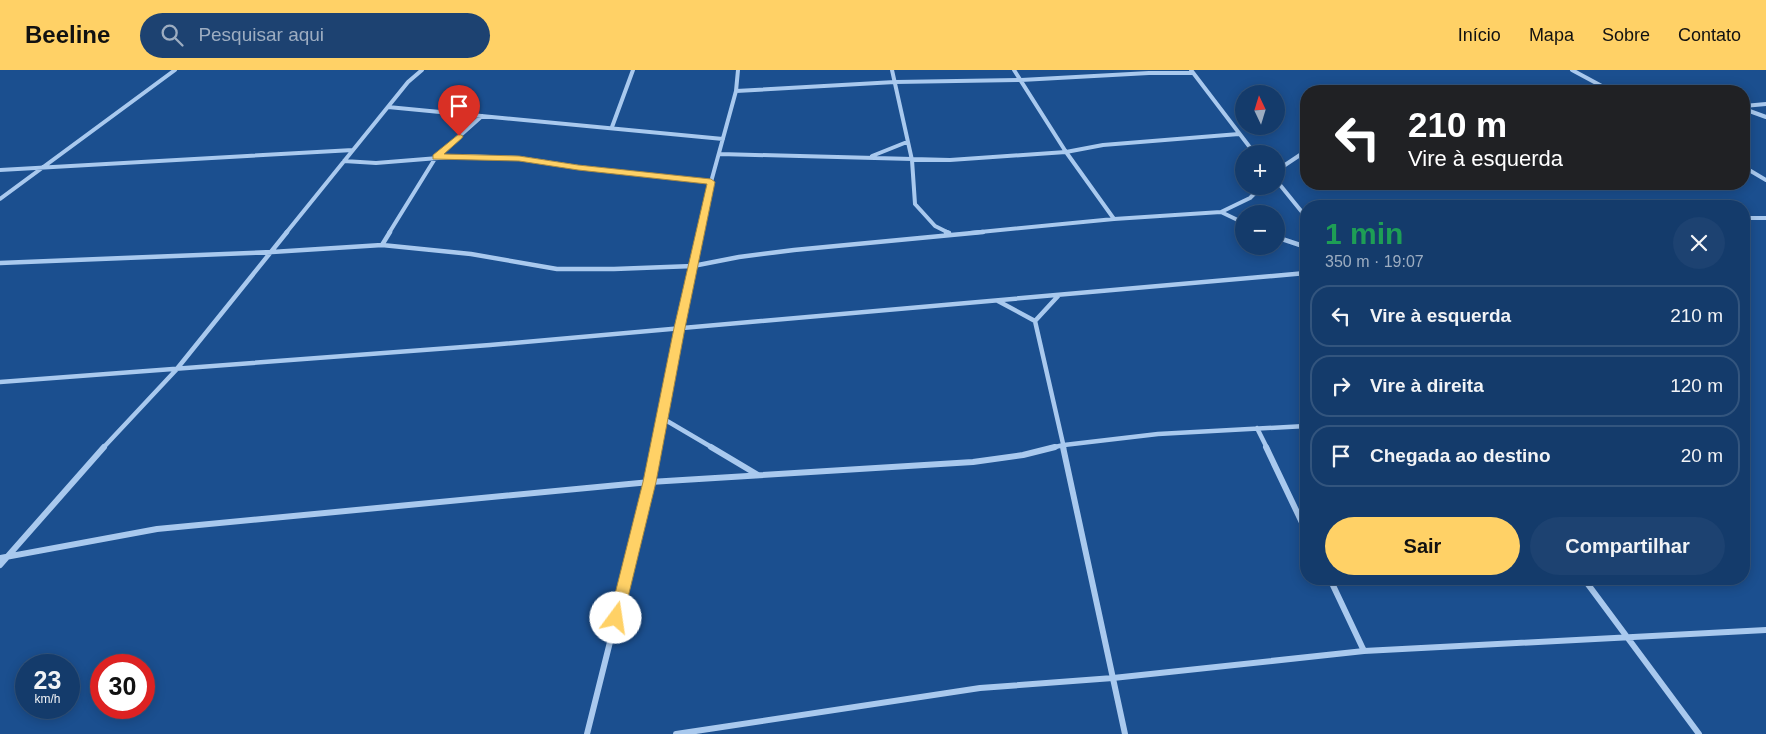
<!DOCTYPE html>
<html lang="pt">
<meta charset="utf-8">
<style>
body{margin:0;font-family:Arial,sans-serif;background:#1d4271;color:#f1f3f6;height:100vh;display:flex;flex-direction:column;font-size:19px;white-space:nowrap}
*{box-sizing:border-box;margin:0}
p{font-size:16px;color:#9dadc1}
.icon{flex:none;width:28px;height:28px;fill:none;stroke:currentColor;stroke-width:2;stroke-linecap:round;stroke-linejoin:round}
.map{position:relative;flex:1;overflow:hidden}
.drawer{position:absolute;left:1300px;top:130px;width:450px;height:385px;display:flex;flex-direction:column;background:#143b6b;border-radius:20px;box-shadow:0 2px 12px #0003,0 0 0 1px #33557e}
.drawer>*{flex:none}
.guide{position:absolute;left:1300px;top:15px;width:450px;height:105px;border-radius:20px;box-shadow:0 2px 12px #0003,0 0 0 1px #33557e;background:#202124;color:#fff;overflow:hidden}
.needle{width:32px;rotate:356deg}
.buttons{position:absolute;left:1235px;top:15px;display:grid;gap:10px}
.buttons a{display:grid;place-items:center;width:50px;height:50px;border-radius:50%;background:#143b6b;box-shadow:0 2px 12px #0003,0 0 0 1px #33557e;font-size:25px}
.speed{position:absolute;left:15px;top:584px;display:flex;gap:10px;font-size:25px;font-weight:700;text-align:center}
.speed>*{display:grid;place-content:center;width:65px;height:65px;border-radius:50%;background:#143b6b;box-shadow:0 2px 12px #0003,0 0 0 1px #33557e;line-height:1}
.speed small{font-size:12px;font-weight:400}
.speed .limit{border:8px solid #d22;background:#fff;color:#111}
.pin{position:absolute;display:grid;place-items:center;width:42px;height:42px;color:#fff;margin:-51px -21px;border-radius:50% 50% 50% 0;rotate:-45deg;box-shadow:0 0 5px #0007}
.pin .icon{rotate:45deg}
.me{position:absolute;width:55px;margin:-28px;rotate:14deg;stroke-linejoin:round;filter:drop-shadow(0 0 4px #0008)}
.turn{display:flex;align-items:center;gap:18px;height:105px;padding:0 25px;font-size:22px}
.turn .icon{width:65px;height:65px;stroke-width:2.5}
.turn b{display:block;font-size:35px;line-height:42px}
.round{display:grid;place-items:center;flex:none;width:52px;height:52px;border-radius:26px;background:#1d4271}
.headline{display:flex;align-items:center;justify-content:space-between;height:85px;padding:0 25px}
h1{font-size:30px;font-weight:700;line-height:38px;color:#1e9e55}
.primary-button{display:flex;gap:10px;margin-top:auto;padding:10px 25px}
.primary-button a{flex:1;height:58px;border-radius:30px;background:#ffd166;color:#111;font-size:20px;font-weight:700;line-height:58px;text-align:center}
.primary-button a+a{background:#1d4271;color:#f1f3f6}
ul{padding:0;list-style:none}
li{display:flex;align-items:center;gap:15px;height:62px;margin:0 10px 8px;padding:0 15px;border:2px solid #33557e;border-radius:20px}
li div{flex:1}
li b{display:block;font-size:19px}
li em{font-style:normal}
header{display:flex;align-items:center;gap:30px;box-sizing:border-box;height:70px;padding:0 25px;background:#ffd166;color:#111}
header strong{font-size:24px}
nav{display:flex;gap:28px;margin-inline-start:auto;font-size:18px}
.search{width:350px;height:45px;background:#1d4271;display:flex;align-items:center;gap:12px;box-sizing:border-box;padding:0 18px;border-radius:28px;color:#9dadc1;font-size:19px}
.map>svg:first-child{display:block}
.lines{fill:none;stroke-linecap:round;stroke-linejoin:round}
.street-far2{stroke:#a9c9ee;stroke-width:4}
.street-far1{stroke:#a9c9ee;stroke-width:4.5}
.street{stroke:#a9c9ee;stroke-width:6}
.route{fill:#ffd166;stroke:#a68842}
</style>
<header>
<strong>Beeline</strong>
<div class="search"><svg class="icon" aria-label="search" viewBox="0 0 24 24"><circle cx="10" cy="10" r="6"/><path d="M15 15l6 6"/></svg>Pesquisar aqui</div>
<nav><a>Início</a><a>Mapa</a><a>Sobre</a><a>Contato</a></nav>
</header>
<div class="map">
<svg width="1766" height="664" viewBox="0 0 1766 664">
<rect width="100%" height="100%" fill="#1b4f8f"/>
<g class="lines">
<path class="street-far2" d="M892,0L912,90L915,134L935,156L949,163
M1014,0L1066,82L1114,149
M1191,0L1255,84
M1572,0L1611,21
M736,21L895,12L1021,10L1149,3H1193
M1744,36L1766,34
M388,37L723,69
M1744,39L1766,47
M612,57L633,0
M720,84L950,90L1066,82L1103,75L1239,64
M872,86L907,72
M344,91L376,93L463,86L519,88L578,97L711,112
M1744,97L1766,110
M0,100L353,80
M1276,101L1306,81
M1276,110L1306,147
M0,129L175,0
M1221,142L1244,153
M1744,148H1766
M286,163L408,12L422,0
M389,163L436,87L482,46
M700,163L711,112L736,21L738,0
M970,163L1114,149L1221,142L1250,128L1262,116"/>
<path class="street-far1" d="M946,162L949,163
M1276,167L1306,177
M382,175L390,162
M0,193L272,182L382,175L471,184L557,199H614L693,196L739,187L794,180L983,162
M998,231L1035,251L1064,378
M1035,251L1059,225
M0,312L490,275L1306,203
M662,348L713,378
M1257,358L1267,378
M103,378L176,300L287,162
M657,378L700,162
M1050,378L1064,375L1158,364L1306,356"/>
<path class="street" d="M711,377L758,405
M1063,377L1125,664
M1266,377L1306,461
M0,488L157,459L650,412L973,392L1023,385L1055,377
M0,495L104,377
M1330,509L1364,581
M1584,509L1699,664
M587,664L650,412L657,377
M676,664L980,618L1113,608L1364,581L1766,560"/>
</g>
<path class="route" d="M459,64L463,66L462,68L444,84L519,86L578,95L711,109L715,112L685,258L656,412L623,548L621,552L616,553L611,552L609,548L643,412L674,258L707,114L578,100L519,91L433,89V85Z"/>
</svg>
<div class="buttons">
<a><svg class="needle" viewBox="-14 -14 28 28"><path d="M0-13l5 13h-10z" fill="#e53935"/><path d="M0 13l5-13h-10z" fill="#9dadc1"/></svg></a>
<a>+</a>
<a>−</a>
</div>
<div class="speed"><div>23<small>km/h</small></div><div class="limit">30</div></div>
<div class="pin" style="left:459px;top:66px;background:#d93025"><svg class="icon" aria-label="arrive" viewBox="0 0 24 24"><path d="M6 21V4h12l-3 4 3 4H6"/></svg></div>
<svg class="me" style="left:616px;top:548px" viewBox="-20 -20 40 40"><circle r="19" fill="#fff"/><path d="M0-13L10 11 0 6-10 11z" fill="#ffd166"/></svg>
<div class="guide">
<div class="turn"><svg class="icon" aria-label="left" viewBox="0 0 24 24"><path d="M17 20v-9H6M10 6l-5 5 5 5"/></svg><div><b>210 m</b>Vire à esquerda</div></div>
</div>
<section class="drawer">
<div class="headline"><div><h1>1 min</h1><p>350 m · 19:07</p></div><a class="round"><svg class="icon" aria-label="close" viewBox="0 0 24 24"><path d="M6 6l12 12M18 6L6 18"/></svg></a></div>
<ul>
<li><svg class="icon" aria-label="left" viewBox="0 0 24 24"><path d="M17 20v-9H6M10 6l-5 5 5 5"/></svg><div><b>Vire à esquerda</b></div><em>210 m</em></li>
<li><svg class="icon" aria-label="right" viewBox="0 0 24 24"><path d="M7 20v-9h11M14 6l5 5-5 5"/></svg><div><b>Vire à direita</b></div><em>120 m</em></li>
<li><svg class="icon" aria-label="arrive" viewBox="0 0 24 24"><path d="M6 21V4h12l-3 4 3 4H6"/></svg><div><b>Chegada ao destino</b></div><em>20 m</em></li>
</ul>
<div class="primary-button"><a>Sair</a><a>Compartilhar</a></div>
</section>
</div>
